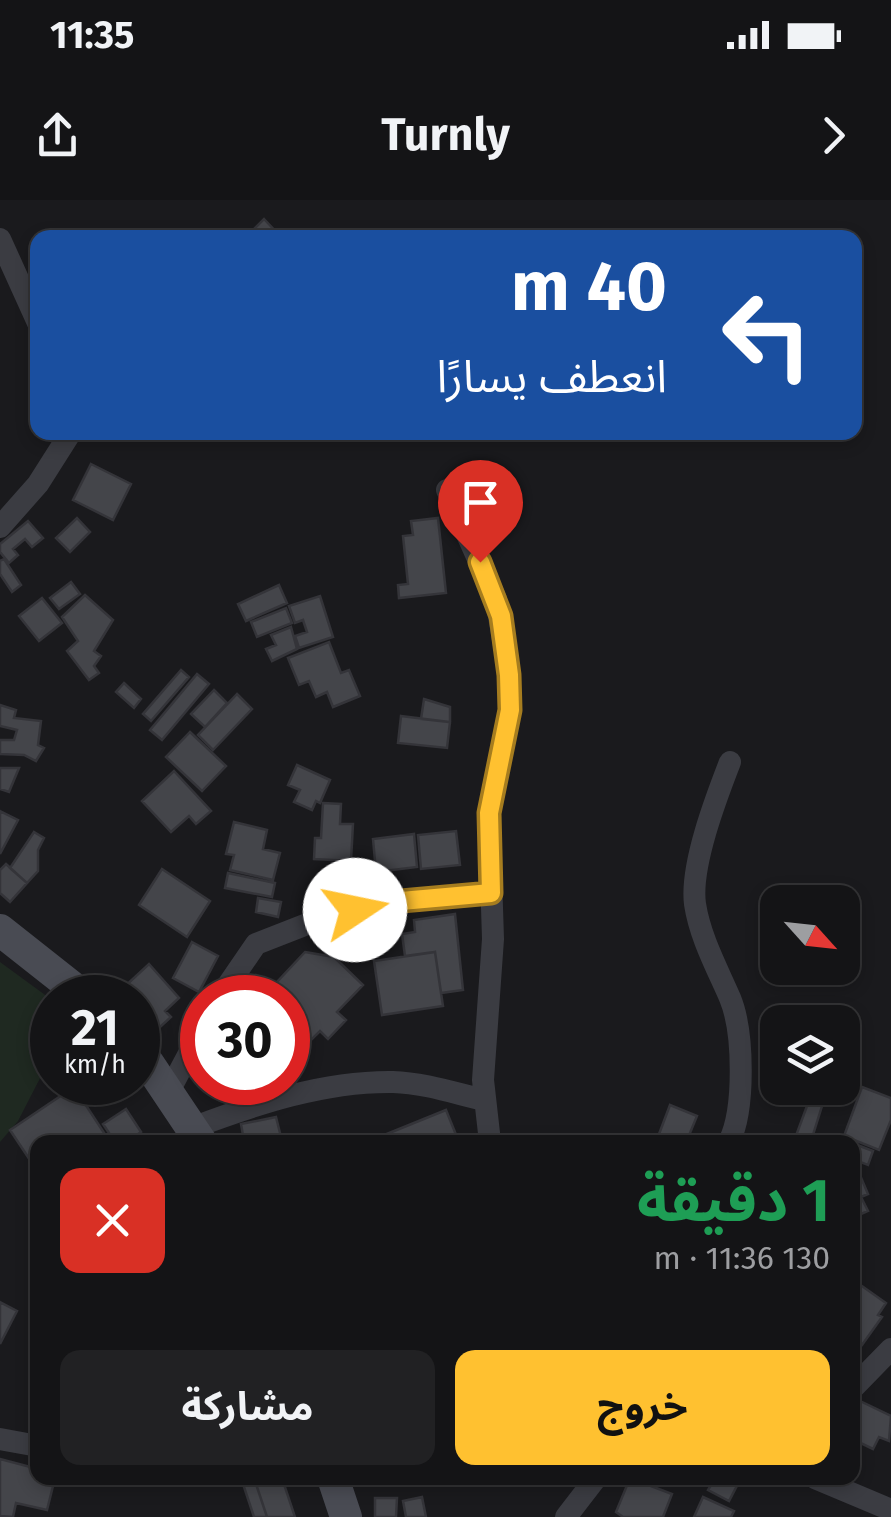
<!DOCTYPE html>
<html lang="ar">
<meta charset="utf-8">
<style>
body{margin:0;font-family:"Fira Sans","Noto Sans Arabic",sans-serif;background:#212123;color:#f1f3f6;direction:rtl;height:100vh;display:flex;flex-direction:column;font-size:38px;white-space:nowrap}
*{box-sizing:border-box;margin:0}
p{font-size:32px;color:#9d9ea1}
.icon{flex:none;width:55px;height:55px;fill:none;stroke:currentColor;stroke-width:2;stroke-linecap:round;stroke-linejoin:round}
.map{position:relative;flex:1;overflow:hidden;direction:ltr}
.side{position:absolute;left:30px;top:935px;width:830px;height:350px;display:flex;flex-direction:column;background:#141416;border-radius:20px;box-shadow:0 5px 15px #0003,0 0 0 2px #333335;direction:rtl}
.side>*{flex:none}
.top-card{position:absolute;left:30px;top:30px;width:832px;height:210px;border-radius:20px;box-shadow:0 5px 15px #0003,0 0 0 2px #333335;direction:rtl;background:#1a4fa0;color:#fff;overflow:hidden}
.needle{width:65px;rotate:117deg}
.controls{position:absolute;left:760px;top:685px;display:grid;gap:20px}
.controls a{display:grid;place-items:center;width:100px;height:100px;border-radius:20px;background:#141416;box-shadow:0 5px 15px #0003,0 0 0 2px #333335;font-size:50px}
.speed{position:absolute;left:30px;top:775px;display:flex;gap:20px;font-size:50px;font-weight:700;text-align:center}
.speed>*{display:grid;place-content:center;width:130px;height:130px;border-radius:50%;background:#141416;box-shadow:0 5px 15px #0003,0 0 0 2px #333335;line-height:1}
.speed small{font-size:25px;font-weight:400}
.speed .limit{border:15px solid #d22;background:#fff;color:#111}
.pin{position:absolute;display:grid;place-items:center;width:85px;height:85px;color:#fff;margin:-102px -42px;border-radius:50% 50% 50% 0;rotate:-45deg;box-shadow:0 0 10px #0007}
.pin .icon{rotate:45deg}
.me{position:absolute;width:110px;margin:-55px;rotate:79deg;stroke-linejoin:round;filter:drop-shadow(0 0 8px #0008)}
.turn{display:flex;align-items:center;gap:35px;height:210px;padding:0 30px;font-size:45px}
.turn .icon{width:130px;height:130px;stroke-width:2.5}
.turn b{display:block;font-size:70px;line-height:85px}
.round{display:grid;place-items:center;flex:none;width:105px;height:105px;border-radius:20px;background:#212123}
.headline{display:flex;align-items:center;justify-content:space-between;height:170px;padding:0 30px}
h1{font-size:60px;font-weight:700;line-height:75px;color:#1e9e55}
.action{display:flex;gap:20px;margin-top:auto;padding:20px 30px}
.action a{flex:1;height:115px;border-radius:20px;background:#ffc130;color:#111;font-size:40px;font-weight:700;line-height:115px;text-align:center}
.action a+a{background:#212123;color:#f1f3f6}
.status{display:flex;justify-content:space-between;align-items:center;height:70px;padding:0 50px;background:#141416;direction:ltr}
.status svg{height:28px;fill:currentColor}
header{display:flex;justify-content:space-between;align-items:center;height:130px;padding:0 30px;background:#141416;font-size:45px;font-weight:700}
.map>svg:first-child{display:block}
.green{fill:#1f2921}
.building{fill:#44454a;stroke:#343439;stroke-width:2.5}
.lines{fill:none;stroke-linecap:round;stroke-linejoin:round}
.minor{stroke:#3b3c42;stroke-width:22}
.secondary{stroke:#494b53;stroke-width:32}
.route-casing{stroke:#a67d1f;stroke-width:25}
.route{stroke:#ffc130;stroke-width:18}
</style>
<div class="status"><b>11:35</b><svg viewBox="0 0 49 12"><path d="M0 12V9h3v3zM5 12V6h3v6zM10 12V3h3v9zM15 12V0h3v12zM26 1h20v11H26zM47 4h2v5h-2z"/></svg></div>
<header><svg class="icon" aria-label="forward" viewBox="0 0 24 24"><path d="M9 5l7 7-7 7"/></svg>Turnly<svg class="icon" aria-label="share" viewBox="0 0 24 24"><path d="M12 15V3M7 8l5-5 5 5M5 13v7h14v-7"/></svg></header>
<div class="map">
<svg width="891" height="1317" viewBox="0 0 891 1317">
<rect width="100%" height="100%" fill="#1a1a1d"/>
<path class="green" d="M0,762L52,800V855L18,921L0,942Z"/>
<path class="building" d="M264,19L282,38H245Z
M91,264L131,284L113,320L73,300Z
M77,318L90,332L70,352L56,338Z
M438,318L446,393L399,398L398,385L408,384L403,336L413,335L411,321Z
M28,321L43,338L32,347L25,339L13,349L18,355L9,363L0,352V344Z
M4,359L21,385L12,392L0,374V361Z
M71,382L80,394L59,409L50,398Z
M279,385L287,403L246,421L238,404Z
M85,395L113,420L94,451L101,456L94,466L99,473L89,480L67,451L78,441L62,417Z
M320,396L333,437L299,448L295,436L307,432L303,420L295,423L289,406Z
M42,398L62,423L39,441L19,416Z
M286,408L292,423L257,437L251,422Z
M291,427L297,449L272,461L266,449L276,445L271,435Z
M329,442L341,473L349,470L360,496L333,507L327,492L316,497L309,481L299,485L288,458Z
M181,470L189,477L151,521L143,514Z
M197,474L209,484L162,540L150,530Z
M124,483L141,499L134,508L116,492Z
M214,490L227,503L205,527L191,514Z
M237,494L252,509L213,550L198,535Z
M424,499L450,507V522L421,519Z
M0,505L16,510L14,518L41,521L38,545L44,548L36,561L24,555L0,554V540H14L17,530L0,526Z
M401,516L450,522L447,548L398,543Z
M190,532L226,566L202,591L166,557Z
M297,565L330,580L320,603L316,601L312,610L294,602L300,590L288,585Z
M0,568H19L9,592L0,589Z
M174,571L211,611L196,624L189,616L171,632L142,601Z
M323,603L341,604L340,624H353L351,661L314,659L315,638H321Z
M0,611L18,620L0,654Z
M234,622L267,630L263,649L280,653L273,680L230,670L234,655L226,654Z
M456,631L460,665L421,669L418,635Z
M34,632L44,638L38,650V671L27,683L10,668Z
M414,634L417,667L376,672L373,639Z
M6,664L27,683L10,702L0,693V670Z
M162,669L210,701L187,737L139,705Z
M345,672L346,688L328,689V673Z
M228,673L275,683L272,697L225,688Z
M258,698L281,702L278,717L256,712Z
M455,714L463,790L441,793L435,752L405,756L402,734L415,732L414,720Z
M192,742L218,756L199,792L173,778Z
M305,752L334,757L363,785L337,812L346,820L328,839L320,831L308,843L288,823V798H262Z
M435,752L443,806L382,815L374,761Z
M149,764L179,798L165,811L171,817L159,828L138,804V798H132L123,788Z
M74,887L110,942H38V972L10,930Z
M862,887L891,898V920L879,950L844,936Z
M827,888H835L840,898L822,906L811,895Z
M811,895L822,906L812,938L797,933Z
M670,905L697,916L690,933L706,939L705,942H656Z
M126,909L141,932L126,942H115L103,924Z
M446,910L459,942H367Z
M276,917L280,933L244,941L241,924Z
M852,943L873,951L868,965L852,959Z
M857,968L868,994L861,997L868,1011L852,1018V970Z
M852,1079L886,1103L878,1115L882,1117L862,1145L852,1138Z
M0,1102L17,1111L0,1144Z
M858,1200L891,1216L889,1241L879,1237L873,1249L852,1239V1207Z
M0,1259L38,1269V1278H55L47,1310L16,1303L13,1317L0,1316Z
M241,1278H254L267,1317H254Z
M254,1278H282L295,1317H267Z
M630,1278L672,1294L663,1317H623L616,1312Z
M715,1278H741L729,1301L708,1290Z
M422,1297L426,1317H406L403,1301Z
M703,1297L734,1311L731,1317H694Z
M375,1298H397L396,1317H375Z"/>
<g class="lines">
<path class="minor" d="M0,39L38,123
M447,290L496,399L509,475L510,510L489,613L493,739L483,880L490,942
M0,327L38,284L71,232
M219,798L256,744L320,719L391,702L491,693
M168,893L202,829
M192,928C256,904 324,881 393,882C424,883 454,893 484,900
M729,942C745,910 744,832 730,798C717,768 700,737 695,704C690,666 716,598 730,562
M852,1189L891,1149
M0,1239L38,1246
M815,1278L891,1310
M566,1317L596,1278"/>
<path class="secondary" d="M0,730L86,798
M138,848L201,942
M333,1278L346,1317"/>
</g>
<g class="lines">
<g class="route-casing">
<path id="route" d="M355,710L390,702L491,693L489,613L510,510L509,475L501,416L480,362"/>
</g>
<use href="#route" class="route"/>
</g>
</svg>
<div class="controls">
<a><svg class="needle" viewBox="-14 -14 28 28"><path d="M0-13l5 13h-10z" fill="#e53935"/><path d="M0 13l5-13h-10z" fill="#9d9ea1"/></svg></a>
<a><svg class="icon" aria-label="layers" viewBox="0 0 24 24"><path d="M12 4l9 5-9 5-9-5zM3 14l9 5 9-5"/></svg></a>
</div>
<div class="speed"><div>21<small>km/h</small></div><div class="limit">30</div></div>
<div class="pin" style="left:480px;top:362px;background:#d93025"><svg class="icon" aria-label="arrive" viewBox="0 0 24 24"><path d="M6 21V4h12l-3 4 3 4H6"/></svg></div>
<svg class="me" style="left:355px;top:710px" viewBox="-20 -20 40 40"><circle r="19" fill="#fff"/><path d="M0-13L10 11 0 6-10 11z" fill="#ffc130"/></svg>
<div class="top-card">
<div class="turn"><svg class="icon" aria-label="left" viewBox="0 0 24 24"><path d="M17 20v-9H6M10 6l-5 5 5 5"/></svg><div><b>40 m</b>انعطف يسارًا</div></div>
</div>
<section class="side">
<div class="headline"><div><h1>1 دقيقة</h1><p>130 m · 11:36</p></div><a class="round" style="background:#d93025;color:#fff"><svg class="icon" aria-label="close" viewBox="0 0 24 24"><path d="M6 6l12 12M18 6L6 18"/></svg></a></div>
<div class="action"><a>خروج</a><a>مشاركة</a></div>
</section>
</div>
